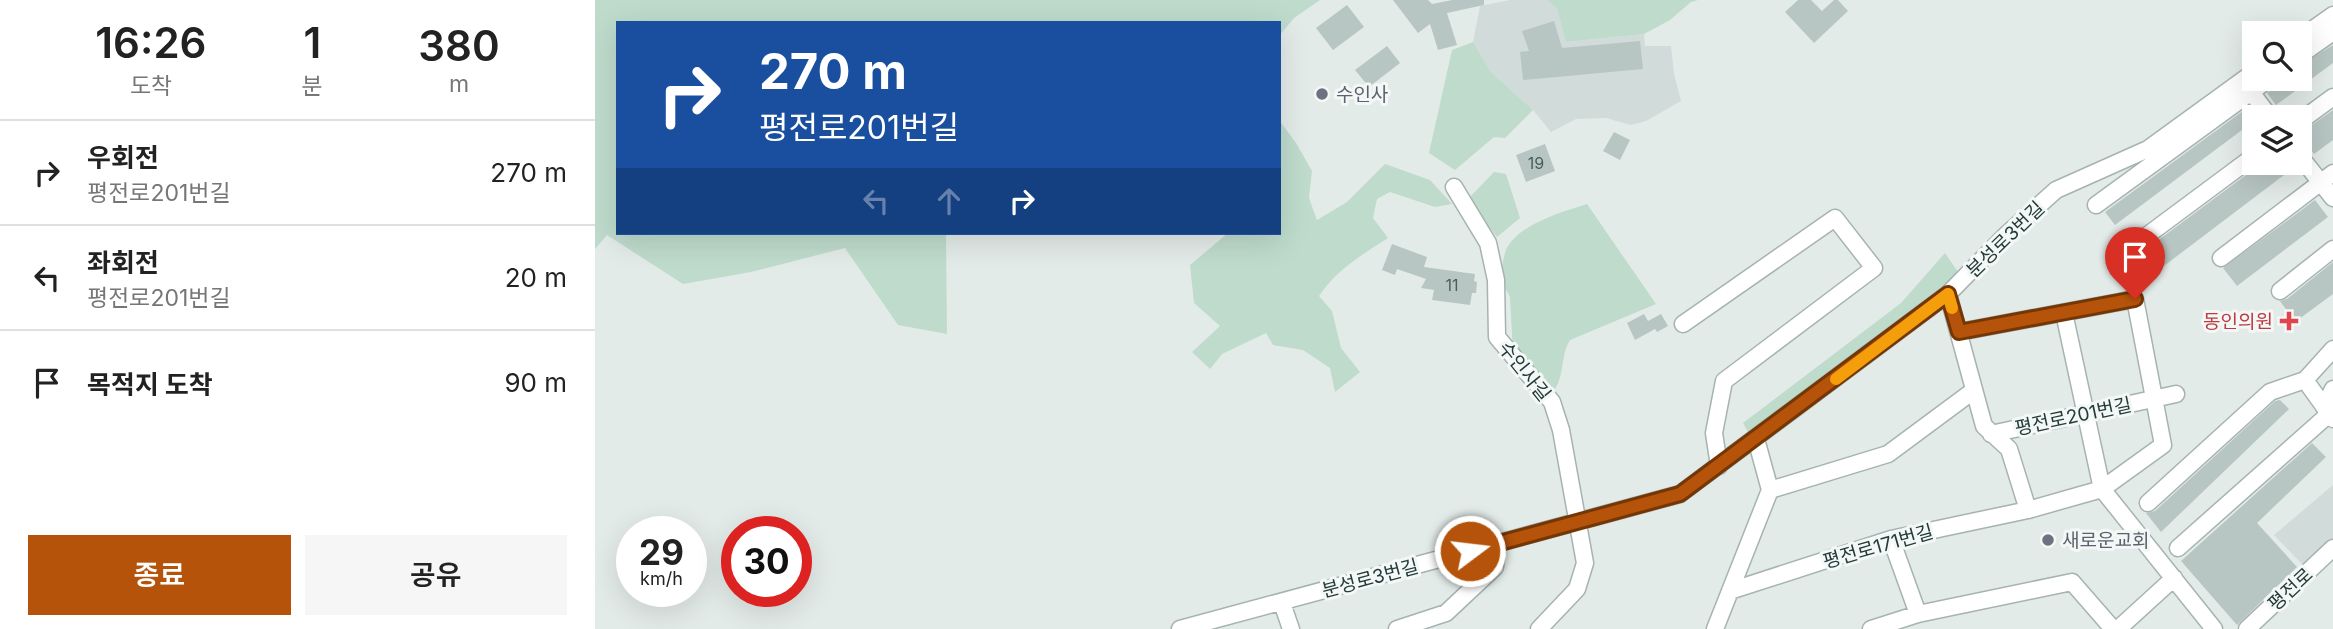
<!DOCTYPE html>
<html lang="ko">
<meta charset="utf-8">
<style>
body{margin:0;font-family:Inter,"Noto Sans KR",sans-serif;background:#f6f6f6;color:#222;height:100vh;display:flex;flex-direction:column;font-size:26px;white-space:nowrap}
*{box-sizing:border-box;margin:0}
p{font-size:23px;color:#767676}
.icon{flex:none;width:38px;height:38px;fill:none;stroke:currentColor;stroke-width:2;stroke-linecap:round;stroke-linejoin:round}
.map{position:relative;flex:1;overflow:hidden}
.panel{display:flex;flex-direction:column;background:#fff;width:595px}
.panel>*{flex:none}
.top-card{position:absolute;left:21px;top:21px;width:665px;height:214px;border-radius:0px;box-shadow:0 7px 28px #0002;background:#1a4fa0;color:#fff;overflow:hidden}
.fabs{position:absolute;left:1647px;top:21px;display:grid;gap:14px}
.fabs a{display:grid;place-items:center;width:70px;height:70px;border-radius:0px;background:#fff;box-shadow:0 7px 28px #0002;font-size:35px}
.speed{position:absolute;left:21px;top:516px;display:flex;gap:14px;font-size:35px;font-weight:700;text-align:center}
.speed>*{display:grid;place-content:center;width:91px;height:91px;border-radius:50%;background:#fff;box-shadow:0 7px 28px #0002;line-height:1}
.speed small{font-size:18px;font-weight:400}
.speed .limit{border:10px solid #d22;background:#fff;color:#111}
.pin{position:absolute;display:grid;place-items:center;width:60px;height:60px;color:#fff;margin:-72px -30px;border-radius:50% 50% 50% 0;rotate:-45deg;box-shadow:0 0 7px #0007}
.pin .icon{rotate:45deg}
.me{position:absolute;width:77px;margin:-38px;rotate:75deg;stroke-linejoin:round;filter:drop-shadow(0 0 5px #0008)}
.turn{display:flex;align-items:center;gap:24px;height:147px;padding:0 28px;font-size:32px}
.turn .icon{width:91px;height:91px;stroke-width:2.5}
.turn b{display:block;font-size:49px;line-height:60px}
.lanes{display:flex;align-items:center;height:66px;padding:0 28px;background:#0003;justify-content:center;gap:35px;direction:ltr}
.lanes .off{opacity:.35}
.eta{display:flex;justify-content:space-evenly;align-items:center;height:119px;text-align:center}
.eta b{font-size:42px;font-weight:600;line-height:49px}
.button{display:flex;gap:14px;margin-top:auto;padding:14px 28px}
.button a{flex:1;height:80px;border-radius:0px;background:#b45309;color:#fff;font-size:28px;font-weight:600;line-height:80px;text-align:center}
.button a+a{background:#f6f6f6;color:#222}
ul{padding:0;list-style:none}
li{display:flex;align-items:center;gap:21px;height:105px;padding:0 28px;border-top:2px solid #e0e0e0}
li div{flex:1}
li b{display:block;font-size:26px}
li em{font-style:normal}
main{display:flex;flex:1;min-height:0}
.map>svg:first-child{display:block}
.built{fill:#d1dbd9}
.green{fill:#bedbcc}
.building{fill:#b8c6c3}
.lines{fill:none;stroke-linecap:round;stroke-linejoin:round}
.street-casing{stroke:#a6b3b1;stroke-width:19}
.street{stroke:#fff;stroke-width:16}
.route-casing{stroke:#753606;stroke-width:18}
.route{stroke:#b45309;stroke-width:12}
.slow{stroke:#f59e0b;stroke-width:12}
.worship-dot{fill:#6b7280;stroke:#f3f8f7;stroke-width:2.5}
.health-dot{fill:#e0444e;stroke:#f3f8f7;stroke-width:2.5}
.labels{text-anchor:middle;stroke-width:6;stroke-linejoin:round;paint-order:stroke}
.number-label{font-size:16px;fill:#495e5c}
.worship-label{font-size:19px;fill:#5b616d;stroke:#f3f8f7;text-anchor:start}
.street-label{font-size:19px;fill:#243b3a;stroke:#f3f8f7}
.health-label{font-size:19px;fill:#be3a42;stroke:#f3f8f7;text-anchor:end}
</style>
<main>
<section class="panel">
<div class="eta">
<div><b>16:26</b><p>도착</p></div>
<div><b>1</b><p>분</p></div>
<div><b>380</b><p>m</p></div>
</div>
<ul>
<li><svg class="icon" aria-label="right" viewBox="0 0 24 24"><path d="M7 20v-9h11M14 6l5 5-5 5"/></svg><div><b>우회전</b><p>평전로201번길</p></div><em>270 m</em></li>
<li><svg class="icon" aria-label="left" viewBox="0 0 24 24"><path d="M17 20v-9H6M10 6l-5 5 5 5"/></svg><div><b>좌회전</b><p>평전로201번길</p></div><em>20 m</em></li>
<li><svg class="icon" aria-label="arrive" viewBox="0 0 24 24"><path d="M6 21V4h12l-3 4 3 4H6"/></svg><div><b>목적지 도착</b></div><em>90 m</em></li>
</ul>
<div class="button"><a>종료</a><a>공유</a></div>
</section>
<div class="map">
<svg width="1738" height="629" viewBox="0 0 1738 629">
<rect width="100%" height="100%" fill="#e3ebe9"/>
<path class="built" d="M915,0H952L962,7L971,42L1049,34L1050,46H1076L1079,74L1086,101L1051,121L1036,125L1011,118L981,119L956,132L938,110L896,72L878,42L885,6Z
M1738,485V539L1709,566L1679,535Z"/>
<path class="green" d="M0,0H725L699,18L684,36V23H23V233H351L352,334L303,325L250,248L156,272L88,284L12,235L0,249Z
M952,0H1103L1096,2L1075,20L1049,34L971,42L962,8Z
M878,42L896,72L938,110L910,138L899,137L860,170L834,153L857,50Z
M684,120L701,143L717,171L714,198L722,220L752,202L790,164L835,180L857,204L840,207L795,192L782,199L778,218L793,238C768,254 741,270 724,296L737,311L746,348L765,372L740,392L735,368L708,350L678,345L671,333L627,354L615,369L597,352L625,326L599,303L595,265L633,233H684Z
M899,172L911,174L925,218L902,237L879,207L876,196Z
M992,204L1061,304L975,340C965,356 970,377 958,392L918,353L915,297L905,278C907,269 908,258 911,250C923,224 967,212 992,204Z
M1350,253L1365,275L1154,434L1148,423L1306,303Z"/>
<path class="building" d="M798,0H833L837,4L857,0H889V5L852,13L862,45L843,50L835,24L823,33Z
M1203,0H1216L1227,11L1239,0H1243L1253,11L1219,43L1190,12Z
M752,5L769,27L738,50L721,28Z
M959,21L967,48L1045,41L1048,69L928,80L925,52L934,51L927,31Z
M1738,45V63L1681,105L1672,93L1681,87L1684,79H1704V66Z
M792,46L805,63L774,87L760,70Z
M1652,108L1659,117V121L1520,225L1510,212Z
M1738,110V140L1719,154L1704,134Z
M1019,132L1035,140L1025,160L1008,151Z
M950,144L960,171L931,182L921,155Z
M1667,163H1692L1697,169L1557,275L1542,256Z
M1720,200L1733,217L1642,286L1628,268Z
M797,244L832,257L829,267L880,274L879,281L882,282L881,293H877L875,305L837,300L839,290L826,288L831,279L802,269L800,275L787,270Z
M1738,262V294L1700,322L1685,301L1692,299Z
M1049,314L1053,321L1066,314L1073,326L1062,332L1060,329L1040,340L1032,323Z
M1685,400L1694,409L1566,532L1551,513L1560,511L1680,401Z
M1717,443L1731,457L1662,523L1702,567L1642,625L1586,561Z"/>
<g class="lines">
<g class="street-casing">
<path id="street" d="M1704,39L1738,15
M1704,56L1738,32
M1656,92L1675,117
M1704,122L1738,97
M1704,155L1738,198
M859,187L893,243L901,280L902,337L957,402L966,430L990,563L982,589L944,629
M1501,205L1674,79
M1546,240L1659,156
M1626,258L1738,173
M1685,291L1738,249
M1353,294L1389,426L1414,449L1433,510
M1469,313L1507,489L1619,629
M1088,324L1240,218L1279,268L1129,381L1119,433L1124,466
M1710,380L1738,419
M1729,407L1738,389
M1396,434L1581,394
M1175,490L1293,454L1378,391
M1553,503L1675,392L1710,380L1738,349
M1296,539L1323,614
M1583,548L1734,414
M1135,591L1296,539L1433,510L1507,489L1568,445L1540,299L1364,332
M687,603L696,629
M585,629L1085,494L1353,294L1411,235L1461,190L1553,149L1659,72
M802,629L851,613L900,567L902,544
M1120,629L1175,490L1161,439
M1276,629L1323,614L1477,582L1518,629
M1523,629L1579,578
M1652,629L1738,548"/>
</g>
<use href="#street" class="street"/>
</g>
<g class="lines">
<g class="route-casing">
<path id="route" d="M875,551L1085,494L1353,294L1364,332L1540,299"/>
</g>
<use href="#route" class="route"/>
<path class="slow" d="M1241,379L1353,294L1357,308"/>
</g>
<g class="worship-dot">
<circle cx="727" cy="94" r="7"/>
<circle cx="1453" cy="540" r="7"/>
</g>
<path class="health-dot" d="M1690.5 310.5h7v7h7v7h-7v7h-7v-7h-7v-7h7z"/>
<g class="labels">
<g class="number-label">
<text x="941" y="169">19</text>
<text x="857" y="291">11</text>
</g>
<g class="worship-label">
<text x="741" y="101">수인사</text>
<text x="1467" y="547">새로운교회</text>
</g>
<g class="street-label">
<text transform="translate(1410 239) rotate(-44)" y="7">분성로3번길</text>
<text transform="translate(930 371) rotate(51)" y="7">수인사길</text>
<text transform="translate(1478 416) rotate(-12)" y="7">평전로201번길</text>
<text transform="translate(1283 546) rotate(-16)" y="7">평전로171번길</text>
<text transform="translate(775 578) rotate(-15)" y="7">분성로3번길</text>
<text transform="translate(1695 589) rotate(-43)" y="7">평전로</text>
</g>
<g class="health-label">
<text x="1678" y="328">동인의원</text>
</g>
</g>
</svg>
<div class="fabs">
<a><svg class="icon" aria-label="search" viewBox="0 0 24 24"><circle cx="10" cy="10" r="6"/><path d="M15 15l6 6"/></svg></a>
<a><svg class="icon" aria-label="layers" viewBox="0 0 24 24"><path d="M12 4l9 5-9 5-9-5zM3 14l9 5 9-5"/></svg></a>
</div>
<div class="speed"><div>29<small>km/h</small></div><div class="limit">30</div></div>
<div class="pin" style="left:1540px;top:299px;background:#d93025"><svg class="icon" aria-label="arrive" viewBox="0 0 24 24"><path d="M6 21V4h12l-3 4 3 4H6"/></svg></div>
<svg class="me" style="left:875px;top:551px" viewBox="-20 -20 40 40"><circle r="17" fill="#b45309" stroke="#fff" stroke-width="3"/><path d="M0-11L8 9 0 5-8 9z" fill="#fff"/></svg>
<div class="top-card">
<div class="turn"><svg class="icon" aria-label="right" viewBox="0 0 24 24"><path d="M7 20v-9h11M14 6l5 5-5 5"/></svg><div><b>270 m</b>평전로201번길</div></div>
<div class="lanes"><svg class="icon off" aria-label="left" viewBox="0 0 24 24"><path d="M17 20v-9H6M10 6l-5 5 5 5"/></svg><svg class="icon off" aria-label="ahead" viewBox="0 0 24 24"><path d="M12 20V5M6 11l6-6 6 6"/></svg><svg class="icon" aria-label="right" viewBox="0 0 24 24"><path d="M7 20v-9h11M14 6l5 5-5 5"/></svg></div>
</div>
</div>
</main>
